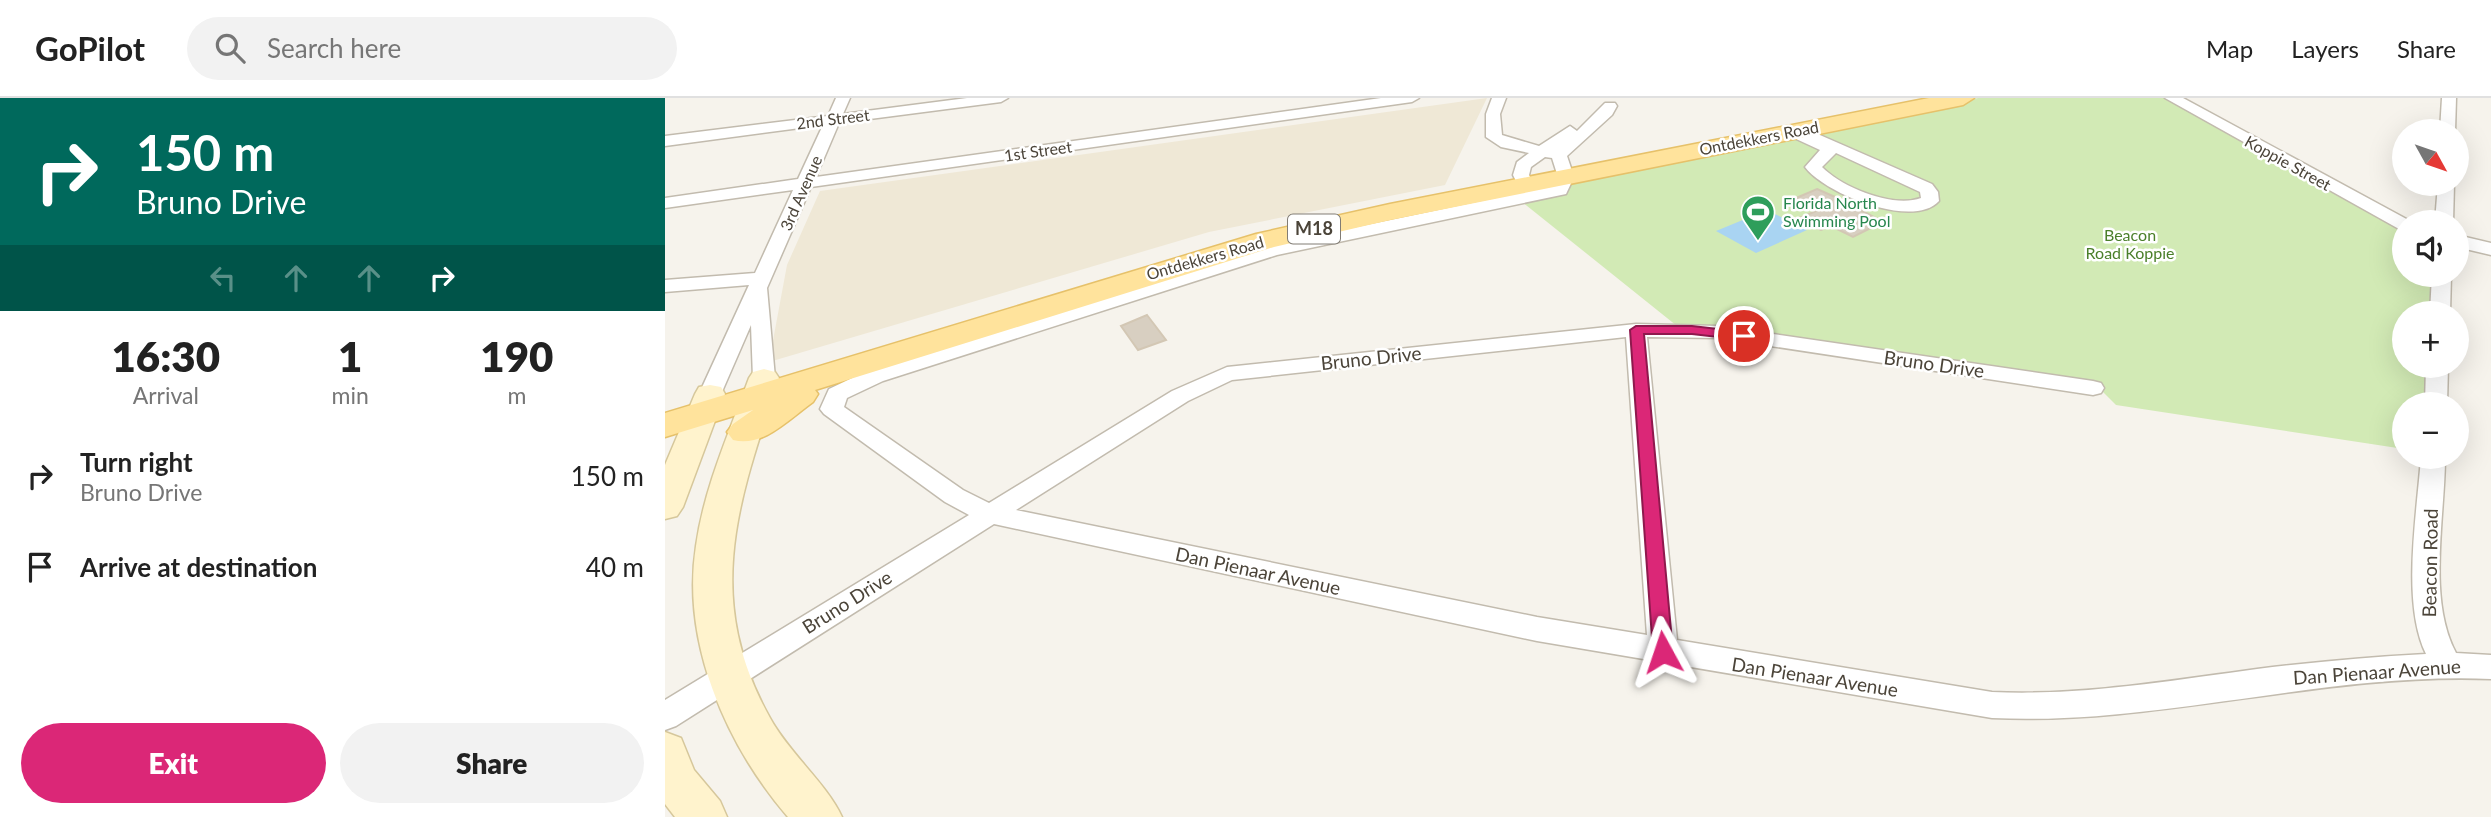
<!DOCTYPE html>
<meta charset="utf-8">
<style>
body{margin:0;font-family:Lato,sans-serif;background:#f2f2f2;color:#222;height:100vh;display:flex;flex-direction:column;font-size:26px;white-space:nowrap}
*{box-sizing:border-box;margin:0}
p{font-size:23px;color:#767676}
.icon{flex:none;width:38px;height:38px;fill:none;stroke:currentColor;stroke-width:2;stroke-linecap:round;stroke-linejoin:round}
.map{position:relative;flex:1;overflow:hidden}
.details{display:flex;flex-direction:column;background:#fff;width:665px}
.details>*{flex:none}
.guide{background:#00695c;color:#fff;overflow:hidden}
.needle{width:46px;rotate:130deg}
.tools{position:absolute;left:1727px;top:21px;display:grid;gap:14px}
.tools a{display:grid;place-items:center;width:77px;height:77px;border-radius:50%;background:#fff;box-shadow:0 7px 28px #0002;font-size:35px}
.pin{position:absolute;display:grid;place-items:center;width:60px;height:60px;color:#fff;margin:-30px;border:4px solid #fff;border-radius:50%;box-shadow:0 2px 7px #0007}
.me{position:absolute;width:77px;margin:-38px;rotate:355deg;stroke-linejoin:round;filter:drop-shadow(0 0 5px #0008)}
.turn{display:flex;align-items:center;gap:24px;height:147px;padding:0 21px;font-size:32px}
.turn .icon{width:91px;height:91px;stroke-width:2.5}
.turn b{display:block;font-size:49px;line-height:60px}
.lanes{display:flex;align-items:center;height:66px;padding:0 21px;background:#0003;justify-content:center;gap:35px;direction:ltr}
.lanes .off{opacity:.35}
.eta{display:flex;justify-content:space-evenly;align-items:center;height:119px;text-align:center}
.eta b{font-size:42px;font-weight:800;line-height:49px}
.action{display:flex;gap:14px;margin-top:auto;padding:14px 21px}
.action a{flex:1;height:80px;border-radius:42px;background:#db2777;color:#fff;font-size:28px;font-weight:800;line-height:80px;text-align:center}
.action a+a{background:#f2f2f2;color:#222}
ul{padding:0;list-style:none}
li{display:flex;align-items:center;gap:21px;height:91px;padding:0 21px}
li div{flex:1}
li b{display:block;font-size:26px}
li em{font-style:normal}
header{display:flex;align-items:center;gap:42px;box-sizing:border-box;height:98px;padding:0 35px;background:#fff;border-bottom:2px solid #e0e0e0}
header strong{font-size:33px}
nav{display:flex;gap:38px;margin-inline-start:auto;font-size:24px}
.search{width:490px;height:63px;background:#f2f2f2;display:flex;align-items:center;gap:18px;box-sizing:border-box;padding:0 24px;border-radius:38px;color:#767676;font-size:26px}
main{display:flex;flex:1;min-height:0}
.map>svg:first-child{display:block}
.education{fill:#efe8d6}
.green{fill:#d2eab5}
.water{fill:#a9d4f2}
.building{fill:#d8cfc1;stroke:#d3c7b4;stroke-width:2}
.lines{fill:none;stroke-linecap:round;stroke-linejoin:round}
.minor-casing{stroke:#c2bbae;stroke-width:3}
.secondary-casing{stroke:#d6c79b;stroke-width:3}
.primary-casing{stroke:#e6c16a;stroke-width:3}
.minor{fill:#fff;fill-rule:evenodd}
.secondary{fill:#fff3cd;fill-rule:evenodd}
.primary{fill:#ffe39c;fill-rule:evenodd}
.route{fill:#db2777;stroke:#8e194d;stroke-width:2}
.labels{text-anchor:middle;stroke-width:5;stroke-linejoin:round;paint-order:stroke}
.far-street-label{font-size:16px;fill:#4b4439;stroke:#fff}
.far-leisure-label{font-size:16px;fill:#27864d;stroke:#fff;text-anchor:start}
.far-park-label{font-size:16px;fill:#4a7f2a;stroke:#fff}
.shield{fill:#fff;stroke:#817c74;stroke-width:2}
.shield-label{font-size:18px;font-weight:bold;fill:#4b4439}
.street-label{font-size:19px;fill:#4b4439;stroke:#fff}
</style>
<header>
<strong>GoPilot</strong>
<div class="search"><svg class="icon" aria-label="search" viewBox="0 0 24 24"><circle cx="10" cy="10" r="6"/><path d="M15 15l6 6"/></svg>Search here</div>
<nav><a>Map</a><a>Layers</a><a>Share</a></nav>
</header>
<main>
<section class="details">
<div class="guide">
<div class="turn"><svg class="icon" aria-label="right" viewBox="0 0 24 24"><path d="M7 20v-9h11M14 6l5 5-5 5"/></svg><div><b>150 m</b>Bruno Drive</div></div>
<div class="lanes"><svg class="icon off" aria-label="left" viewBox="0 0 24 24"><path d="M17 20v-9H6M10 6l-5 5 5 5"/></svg><svg class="icon off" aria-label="ahead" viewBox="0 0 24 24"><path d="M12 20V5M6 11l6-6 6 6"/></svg><svg class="icon off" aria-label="ahead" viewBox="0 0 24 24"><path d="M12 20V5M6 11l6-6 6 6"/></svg><svg class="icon" aria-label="right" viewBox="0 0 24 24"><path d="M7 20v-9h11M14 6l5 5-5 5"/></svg></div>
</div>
<div class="eta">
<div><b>16:30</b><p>Arrival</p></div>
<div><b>1</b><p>min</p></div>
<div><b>190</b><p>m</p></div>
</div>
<ul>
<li><svg class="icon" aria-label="right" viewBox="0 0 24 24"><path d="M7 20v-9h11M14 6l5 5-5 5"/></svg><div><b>Turn right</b><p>Bruno Drive</p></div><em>150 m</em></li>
<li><svg class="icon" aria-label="arrive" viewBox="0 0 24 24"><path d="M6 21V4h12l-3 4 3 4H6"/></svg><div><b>Arrive at destination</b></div><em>40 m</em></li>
</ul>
<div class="action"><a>Exit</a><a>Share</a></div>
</section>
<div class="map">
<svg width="1826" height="719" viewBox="0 0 1826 719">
<rect width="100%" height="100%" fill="#f6f3ec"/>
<path class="education" d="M822,0L780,87L544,134L104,264L122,167L155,93Z"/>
<path class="green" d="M1313,0H1502L1739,129L1740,177H1770L1768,215H1740V268H1765L1762,306H1740L1739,351L1451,307L1435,291L1012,228L856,103L906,85L1062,49Z"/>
<path class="water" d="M1102,112L1142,132L1091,155L1051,133Z"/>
<path class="building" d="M1152,91L1179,103L1218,124L1188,139L1166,128L1156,132L1132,121L1151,113L1131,100Z
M482,217L501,242L473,252L456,228Z"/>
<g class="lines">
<g class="minor-casing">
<path id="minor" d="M171,0H185L178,16L302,0H343L336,4L174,25L151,79L716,0H754L747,4L146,89L102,190L110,280L99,287L88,280L86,227L56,296L45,303L37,301L34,296L84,187L0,194V182L90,175L128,92L0,110V100L133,81L158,27L0,48V38L163,18Z
M827,0H841L835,16L837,37L874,48L905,28L912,33L940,5H950L952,8L947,17L902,58L909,79L901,96L612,157L218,283L182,300L179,309L298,392L324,405L507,293L562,269L971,226L1053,228L1428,283L1436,285L1439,290L1436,295L1428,297L1053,240L982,239L1012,542L1327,594C1416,598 1503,583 1592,571C1648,564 1705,559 1761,556C1736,505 1752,416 1756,359H1780C1780,419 1762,501 1791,555L1826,557V581C1658,574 1494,628 1327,620L872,543L329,426L11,628L0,632V602L304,417L280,404L159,316L155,311L164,291L202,273L601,148L888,88L893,79L887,60L880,59L866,69L864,77L869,87L867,91H855L848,77L852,64L864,55L836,49L821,39V16ZM961,239L982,537L872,519L351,412L523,303L567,282Z
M1500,0H1518L1747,124H1740V132L1734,131Z
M1777,0H1791L1790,33H1775Z
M1132,27L1267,86L1273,94L1274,103C1248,132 1159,95 1140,69L1155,52L1116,34ZM1171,55L1255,94L1256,100C1228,110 1178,90 1157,69Z
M1773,86H1789L1788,124H1770Z
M1792,137L1826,145V157L1792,149Z
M1767,177H1786L1785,215H1765Z
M1761,268H1783L1782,306H1760Z"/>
</g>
<g class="secondary-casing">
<path id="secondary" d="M99,271L110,274L114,280C74,402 37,498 105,620C124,655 162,686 177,719H123C61,647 16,544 31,448C39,390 64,335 84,280L88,274Z
M45,287L56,289L60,296L18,409L12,418L0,421V367L30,296L34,289Z
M0,634L16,640L29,672L55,703L62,719H10L0,706Z"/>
</g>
<g class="primary-casing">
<path id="primary" d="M1264,0H1309L1298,7L725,122L609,149L150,292L153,296L148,304C124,321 98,350 68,342L62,334L68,326L88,312L0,339V315L591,136L725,106Z"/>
</g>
<use href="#minor" class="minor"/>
<use href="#secondary" class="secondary"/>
<use href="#primary" class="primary"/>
</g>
<path class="route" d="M971,228H1027L1079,234L1086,238L1079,242L1027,236H979L1008,554L1005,560H991L988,554L965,232Z"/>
<defs>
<g id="stadium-pin" transform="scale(1.75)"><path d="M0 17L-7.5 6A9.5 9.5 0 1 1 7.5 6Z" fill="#2e9e5b" stroke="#fff"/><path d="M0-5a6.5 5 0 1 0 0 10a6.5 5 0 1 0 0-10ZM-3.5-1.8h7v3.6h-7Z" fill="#fff"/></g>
</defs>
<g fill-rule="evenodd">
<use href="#stadium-pin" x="1093" y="114"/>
</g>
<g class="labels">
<g class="far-street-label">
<text transform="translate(168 21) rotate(-7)" y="6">2nd Street</text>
<text transform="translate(1094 40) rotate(-11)" y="6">Ontdekkers Road</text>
<text transform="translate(373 53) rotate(-8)" y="6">1st Street</text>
<text transform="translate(1623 65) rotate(29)" y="6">Koppie Street</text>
<text transform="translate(136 95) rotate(-66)" y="6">3rd Avenue</text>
<text transform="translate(540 160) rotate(-16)" y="6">Ontdekkers Road</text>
</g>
<g class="far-leisure-label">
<text x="1118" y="111">Florida North<tspan x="1118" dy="18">Swimming Pool</tspan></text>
</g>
<g class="far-park-label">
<text x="1465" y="143">Beacon<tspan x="1465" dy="18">Road Koppie</tspan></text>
</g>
<rect class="shield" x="623" y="116.5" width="52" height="29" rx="5"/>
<g class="shield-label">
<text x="649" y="137">M18</text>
</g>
<g class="street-label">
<text transform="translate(706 260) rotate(-6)" y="7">Bruno Drive</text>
<text transform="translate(1269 266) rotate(8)" y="7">Bruno Drive</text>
<text transform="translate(1765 465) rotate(-89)" y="7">Beacon Road</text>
<text transform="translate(593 473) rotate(12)" y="7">Dan Pienaar Avenue</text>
<text transform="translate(182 504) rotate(-32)" y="7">Bruno Drive</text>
<text transform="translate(1712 574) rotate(-4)" y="7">Dan Pienaar Avenue</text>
<text transform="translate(1150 579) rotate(9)" y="7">Dan Pienaar Avenue</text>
</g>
</g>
</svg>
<div class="tools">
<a><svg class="needle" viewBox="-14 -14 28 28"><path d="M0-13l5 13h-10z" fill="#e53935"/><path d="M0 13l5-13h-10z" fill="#767676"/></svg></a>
<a><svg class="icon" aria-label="sound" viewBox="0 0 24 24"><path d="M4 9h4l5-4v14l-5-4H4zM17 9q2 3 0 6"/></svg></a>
<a>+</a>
<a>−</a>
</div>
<div class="pin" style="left:1079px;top:238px;background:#d93025"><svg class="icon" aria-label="arrive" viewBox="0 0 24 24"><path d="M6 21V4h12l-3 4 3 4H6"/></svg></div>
<svg class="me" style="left:998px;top:554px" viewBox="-20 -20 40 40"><path d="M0-17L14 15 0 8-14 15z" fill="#db2777" stroke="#fff" stroke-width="4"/></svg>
</div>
</main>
